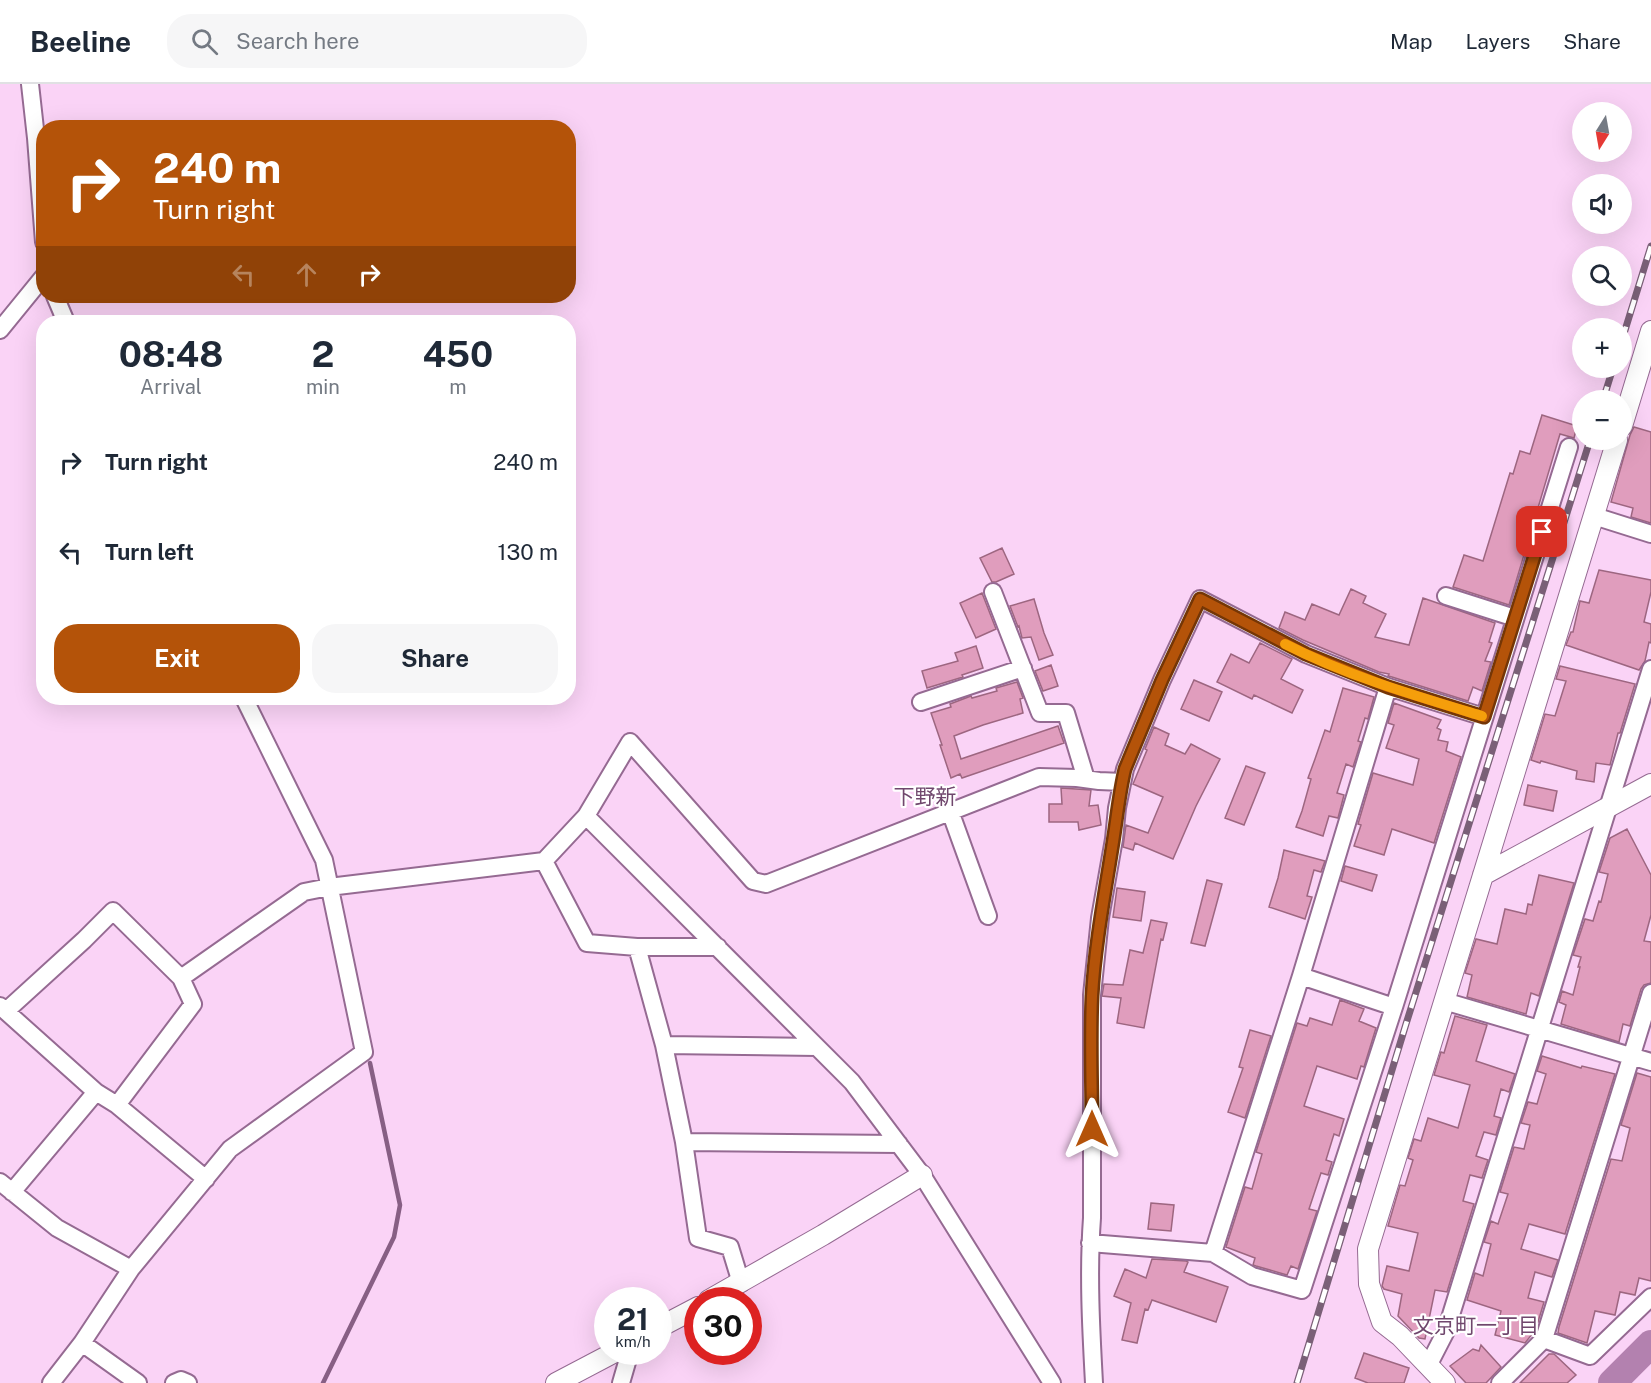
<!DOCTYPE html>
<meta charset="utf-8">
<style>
body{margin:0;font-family:"Public Sans","Noto Sans JP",sans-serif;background:#f6f6f7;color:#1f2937;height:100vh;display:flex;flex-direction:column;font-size:22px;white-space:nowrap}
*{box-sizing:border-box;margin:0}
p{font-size:20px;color:#747a83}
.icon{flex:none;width:33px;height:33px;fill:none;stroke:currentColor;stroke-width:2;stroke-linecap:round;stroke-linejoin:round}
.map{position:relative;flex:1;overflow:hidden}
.side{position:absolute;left:36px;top:231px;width:540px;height:390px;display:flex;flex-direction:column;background:#fff;border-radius:24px;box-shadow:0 6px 24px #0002}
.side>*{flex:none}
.banner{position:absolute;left:36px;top:36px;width:540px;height:183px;border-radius:24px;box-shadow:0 6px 24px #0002;background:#b45309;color:#fff;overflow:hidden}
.needle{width:39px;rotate:191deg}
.controls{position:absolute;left:1572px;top:18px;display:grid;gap:12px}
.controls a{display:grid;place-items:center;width:60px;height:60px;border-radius:50%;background:#fff;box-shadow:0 6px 24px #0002;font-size:30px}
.speed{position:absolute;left:594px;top:1203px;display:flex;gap:12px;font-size:30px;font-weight:700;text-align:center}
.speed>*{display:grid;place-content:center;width:78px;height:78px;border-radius:50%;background:#fff;box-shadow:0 6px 24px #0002;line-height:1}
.speed small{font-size:15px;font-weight:400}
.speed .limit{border:9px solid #d22;background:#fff;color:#111}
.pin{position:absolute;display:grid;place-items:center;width:51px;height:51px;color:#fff;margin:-26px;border-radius:12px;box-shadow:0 3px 9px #0006}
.me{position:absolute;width:66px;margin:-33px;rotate:0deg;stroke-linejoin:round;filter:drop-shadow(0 0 4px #0008)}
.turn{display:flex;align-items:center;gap:21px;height:126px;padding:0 18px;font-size:27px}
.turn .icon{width:78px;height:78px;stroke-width:2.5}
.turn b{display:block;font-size:42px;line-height:51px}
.lanes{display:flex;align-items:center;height:57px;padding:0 18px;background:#0003;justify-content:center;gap:30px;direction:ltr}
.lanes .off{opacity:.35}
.eta{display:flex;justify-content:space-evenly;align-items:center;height:102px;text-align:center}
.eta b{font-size:36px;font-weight:700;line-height:42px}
.action{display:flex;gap:12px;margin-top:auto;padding:12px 18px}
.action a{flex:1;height:69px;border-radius:24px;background:#b45309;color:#fff;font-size:24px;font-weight:700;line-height:69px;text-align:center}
.action a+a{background:#f6f6f7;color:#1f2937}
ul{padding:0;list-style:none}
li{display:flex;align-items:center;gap:18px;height:90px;padding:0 18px}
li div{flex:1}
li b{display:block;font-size:22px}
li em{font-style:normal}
header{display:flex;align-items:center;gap:36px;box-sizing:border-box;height:84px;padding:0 30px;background:#fff;border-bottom:2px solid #e0e1e3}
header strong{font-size:28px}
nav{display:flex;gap:33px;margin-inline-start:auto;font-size:21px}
.search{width:420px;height:54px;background:#f6f6f7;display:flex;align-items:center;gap:15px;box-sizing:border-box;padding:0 21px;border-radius:24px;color:#747a83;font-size:22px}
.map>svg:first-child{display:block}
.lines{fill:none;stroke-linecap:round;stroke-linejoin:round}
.stream{stroke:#875f84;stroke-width:4.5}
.river{stroke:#b381af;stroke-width:28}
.building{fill:#e09dbd;stroke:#9d6680;stroke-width:1.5}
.minor-casing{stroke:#956a92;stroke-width:20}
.tertiary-casing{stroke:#956a92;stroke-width:22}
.minor{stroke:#fff;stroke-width:16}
.tertiary{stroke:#fff;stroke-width:20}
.rail-casing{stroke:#7a6077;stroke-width:7}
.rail{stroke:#fff;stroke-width:4.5;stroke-dasharray:14;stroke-linecap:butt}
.route-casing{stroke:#753606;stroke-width:15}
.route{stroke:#b45309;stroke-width:10}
.slow{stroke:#f59e0b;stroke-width:10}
.labels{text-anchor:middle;stroke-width:4.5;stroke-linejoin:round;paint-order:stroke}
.neighbourhood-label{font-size:21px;fill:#70476d;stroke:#fff}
</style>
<header>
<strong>Beeline</strong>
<div class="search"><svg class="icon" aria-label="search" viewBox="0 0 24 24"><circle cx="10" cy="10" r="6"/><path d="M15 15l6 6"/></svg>Search here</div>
<nav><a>Map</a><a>Layers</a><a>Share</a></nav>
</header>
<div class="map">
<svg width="1651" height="1299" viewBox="0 0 1651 1299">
<rect width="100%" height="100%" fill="#fad3f6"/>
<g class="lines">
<path class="stream" d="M323,1299L394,1153L400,1121L370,979"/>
<path class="river" d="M1612,1299L1651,1260"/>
</g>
<path class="building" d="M1542,331L1577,342L1574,354L1560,350L1509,521L1453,503L1464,471L1483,477L1510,389L1513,390L1520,367L1530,370Z
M1634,343L1651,348V439L1631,433L1633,424L1611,418L1630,351Z
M1002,464L1014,490L996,498H992L980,474Z
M1599,486L1651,496V508L1644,538L1651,540V559L1649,558L1645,577L1639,586L1566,561L1571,548H1573L1580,517L1589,519Z
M1351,505L1366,512L1363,519L1386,530L1375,553L1409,561L1423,514L1495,539L1489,558L1492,559L1485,577L1491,578L1482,607L1473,603L1468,617L1392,593L1388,592L1389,590L1379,588L1303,556L1279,544L1285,528L1305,536L1312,520L1339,531Z
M982,509L996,545L976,554L960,519Z
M1034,515L1044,549L1053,571L1039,576L1031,553L1022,554L1019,542L1018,543L1010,522Z
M1260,559L1292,575L1281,595L1303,606L1292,629L1254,611L1252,615L1217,598L1231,570L1249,579Z
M976,562L983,584L962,591L963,593L927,604L922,587L958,577L955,569Z
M1051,581L1058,602L1043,607L1035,587Z
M1560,582L1635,600L1620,649H1618L1610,681L1596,679L1594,698L1576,695L1577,687L1541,677L1540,679L1531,676L1545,630L1555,632L1566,597L1556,595Z
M1194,596L1222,608L1209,637L1181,625Z
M1017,598L1023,614L1020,615L1023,629L983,641L954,652L961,675L1058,642L1064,659L962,694L960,690L951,694L940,661H942L931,629L951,623L950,620L971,612L972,614L997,607L996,604Z
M1343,604L1374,613L1368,635L1365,634L1358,657L1361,658L1353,683L1346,680L1337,709L1344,711L1338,734L1329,732L1323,752L1296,743L1302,727L1311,695L1308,694L1315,675L1325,646L1330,648Z
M1394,619L1441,636L1437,644L1441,646L1438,656L1448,658L1446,667L1461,673L1434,759L1392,745L1384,771L1354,762L1361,741L1358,740L1373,689L1413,701L1419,675L1386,664L1394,641L1388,639Z
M1154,643L1169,650L1165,661L1185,670L1191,660L1220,675L1196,722L1173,775L1135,759L1133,766L1123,763L1126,741L1148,749L1163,713L1133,700L1147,666L1145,665Z
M1246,682L1265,689L1244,741L1225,734Z
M1528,701L1557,707L1553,727L1524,721Z
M1061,704L1091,706L1089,722L1098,721L1101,741L1079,746L1078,738H1049V720H1062Z
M1627,745L1651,791V831L1644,857L1651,858V899L1644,901L1641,905L1630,942L1623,940L1619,958L1561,940L1566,921L1559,918L1562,907L1573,911L1580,883H1578L1581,873L1573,871L1585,835L1593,837L1599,817L1601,818L1608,790L1599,788L1610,754Z
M1284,766L1325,777L1321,788L1314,786L1307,812L1312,813L1305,835L1269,823L1278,794Z
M1345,782L1377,791L1372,807L1341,797Z
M1539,791L1574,799L1539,912L1531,909L1526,930L1467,913L1472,891L1465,889L1476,855L1497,860L1505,825L1526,830L1528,820L1532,821Z
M1207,796L1222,800L1205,862L1191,859Z
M1117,804L1145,808L1141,837L1113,833Z
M1151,836L1167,839L1163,856L1161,855L1144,944L1117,939L1121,914L1102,912L1104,900L1123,901L1130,866L1143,869Z
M1340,916L1364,925L1359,937L1376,944L1364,983L1361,982L1357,995L1317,982L1304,1022L1344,1035L1339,1052L1334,1050L1326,1076L1332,1078L1328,1091L1321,1089L1309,1125L1317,1127L1298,1185L1291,1182L1287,1191L1256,1182L1253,1181L1255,1174L1226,1163L1245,1103L1252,1105L1262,1070L1256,1068L1297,939L1307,942L1310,934L1332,941Z
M1455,932L1487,941L1476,977L1515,990L1509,1008L1501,1005L1494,1032L1501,1034L1496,1051L1484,1048L1476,1072L1488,1076L1482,1094L1470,1091L1463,1117L1474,1120L1447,1208L1435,1206L1425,1255L1419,1254L1398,1232L1402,1210L1384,1205L1382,1202L1387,1182L1409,1187L1418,1149L1388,1142L1400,1101L1405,1102L1413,1076L1408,1074L1414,1055L1421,1057L1428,1034L1458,1044L1470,1001L1434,991L1441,968L1444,969Z
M1250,946L1271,952L1245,1034L1228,1028L1243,984L1239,983Z
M1542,972L1581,984L1582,982L1615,990L1565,1150L1529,1140L1521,1165L1558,1176L1552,1193L1535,1188L1528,1214L1544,1218L1538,1238L1536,1237L1534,1245L1527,1243L1533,1249L1525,1259L1495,1251L1501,1227L1467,1216L1475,1189L1483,1192L1491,1160L1484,1158L1491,1137L1498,1140L1508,1110L1500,1108L1514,1063L1524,1065L1530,1041L1521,1039L1528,1018L1537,1020L1546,990L1537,987Z
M1637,989L1651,993V1197L1639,1194L1635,1211L1620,1208L1615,1231L1595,1227L1587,1259L1558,1249L1559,1243L1611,1075L1622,1077L1630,1044L1621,1041Z
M1151,1119L1174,1121L1171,1147L1148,1145Z
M1152,1175L1186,1177L1188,1178L1184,1188L1228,1203L1216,1238L1152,1216L1148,1226L1145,1225L1137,1259L1122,1256L1131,1219L1114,1212L1125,1185L1146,1194Z
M1481,1261L1501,1283L1486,1299H1466L1450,1282L1473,1265L1479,1267Z
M1364,1269L1409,1284L1404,1299H1368L1355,1294Z
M1549,1270H1554L1576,1291L1567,1299H1520Z"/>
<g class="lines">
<g class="minor-casing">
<path id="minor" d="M30,0L36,54L44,158
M55,212L66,238
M0,246L44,192
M1594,432L1651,450
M993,508L1040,629H1066L1086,695
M1446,512L1515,534
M921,618L1023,584
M950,727L988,832
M586,732L852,998L922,1091L1052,1299
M637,863H718
M1444,917L1651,978
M0,922L96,1008L117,1021L206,1095
M1394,923L1569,363
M6,927L84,856L113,827L181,894
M664,961L817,963
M117,1021L193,920L181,894L304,808L329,803L544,777
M684,1058L899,1060
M0,1098L57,1144L131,1185
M12,1108L96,1008
M1090,1159L1213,1169L1252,1192L1302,1206L1394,923L1301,892
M1213,1169L1301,892L1388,603
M741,1199L730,1163L698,1154L684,1058L664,961L637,863L587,859L544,777L586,732L630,658L753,797L766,800L1039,693L1077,694L1099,697L1122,698
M1544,1255L1590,1272L1651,1213
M82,1259L138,1299
M1428,1282L1446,1247L1651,585
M51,1299L82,1259L131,1185L230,1065L364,968L324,776L244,614
M174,1299L181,1296L188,1299
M621,1299L630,1268
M1094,1299C1091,1244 1088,1189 1092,1134V911L1100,834L1114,755L1117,724L1125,685L1162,596L1200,515L1306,570L1388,603L1484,633
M1500,1299L1544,1255L1651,909"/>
</g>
<g class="tertiary-casing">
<path id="tertiary" d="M1622,342L1651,247
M1483,791L1651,700
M709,1216L823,1151L922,1091
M658,1244L698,1223
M556,1299L615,1268
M1445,1299L1400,1252L1382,1238L1369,1200L1368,1165L1617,356"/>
</g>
<use href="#minor" class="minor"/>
<use href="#tertiary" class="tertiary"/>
<g class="rail-casing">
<path id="rail" d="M1622,256L1651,162
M1603,316L1613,284
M1297,1299L1406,940L1590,356"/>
</g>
<use href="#rail" class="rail"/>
</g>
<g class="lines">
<g class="route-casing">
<path id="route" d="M1092,1045C1092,1001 1090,956 1092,912C1095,860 1105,809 1113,758C1117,733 1119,710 1125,685L1162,596L1200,515L1306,570L1388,603L1484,633L1542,448"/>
</g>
<use href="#route" class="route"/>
<path class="slow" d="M1285,560C1347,592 1416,612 1482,632"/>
</g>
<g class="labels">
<g class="neighbourhood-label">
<text x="925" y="720">下野新</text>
<text x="1476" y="1249">文京町一丁目</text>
</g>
</g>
</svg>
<div class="controls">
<a><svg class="needle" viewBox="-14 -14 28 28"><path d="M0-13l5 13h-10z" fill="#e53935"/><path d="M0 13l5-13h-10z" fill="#747a83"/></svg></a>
<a><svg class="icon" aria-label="sound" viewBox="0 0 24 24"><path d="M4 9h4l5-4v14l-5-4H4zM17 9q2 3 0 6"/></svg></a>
<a><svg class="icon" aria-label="search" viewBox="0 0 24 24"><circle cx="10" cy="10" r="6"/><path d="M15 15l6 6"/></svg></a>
<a>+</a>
<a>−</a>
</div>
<div class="speed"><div>21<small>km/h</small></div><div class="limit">30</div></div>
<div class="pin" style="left:1542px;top:448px;background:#d93025"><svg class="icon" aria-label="arrive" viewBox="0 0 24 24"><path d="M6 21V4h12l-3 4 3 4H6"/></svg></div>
<svg class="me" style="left:1092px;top:1045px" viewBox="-20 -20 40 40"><path d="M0-17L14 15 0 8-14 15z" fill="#b45309" stroke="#fff" stroke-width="4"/></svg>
<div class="banner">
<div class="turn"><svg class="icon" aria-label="right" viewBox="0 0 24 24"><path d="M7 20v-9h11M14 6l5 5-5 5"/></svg><div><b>240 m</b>Turn right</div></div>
<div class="lanes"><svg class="icon off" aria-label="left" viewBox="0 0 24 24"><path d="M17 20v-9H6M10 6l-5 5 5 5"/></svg><svg class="icon off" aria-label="ahead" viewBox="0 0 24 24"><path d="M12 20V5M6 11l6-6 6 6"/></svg><svg class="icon" aria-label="right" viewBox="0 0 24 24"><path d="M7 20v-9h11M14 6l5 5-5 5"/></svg></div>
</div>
<section class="side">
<div class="eta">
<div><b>08:48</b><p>Arrival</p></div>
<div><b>2</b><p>min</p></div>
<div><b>450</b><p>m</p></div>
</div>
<ul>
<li><svg class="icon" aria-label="right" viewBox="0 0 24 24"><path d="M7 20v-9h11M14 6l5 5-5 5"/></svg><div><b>Turn right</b></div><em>240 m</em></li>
<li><svg class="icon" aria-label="left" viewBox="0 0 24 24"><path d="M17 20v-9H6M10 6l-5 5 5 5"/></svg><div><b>Turn left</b></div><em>130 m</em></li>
</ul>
<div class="action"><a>Exit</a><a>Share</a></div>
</section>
</div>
